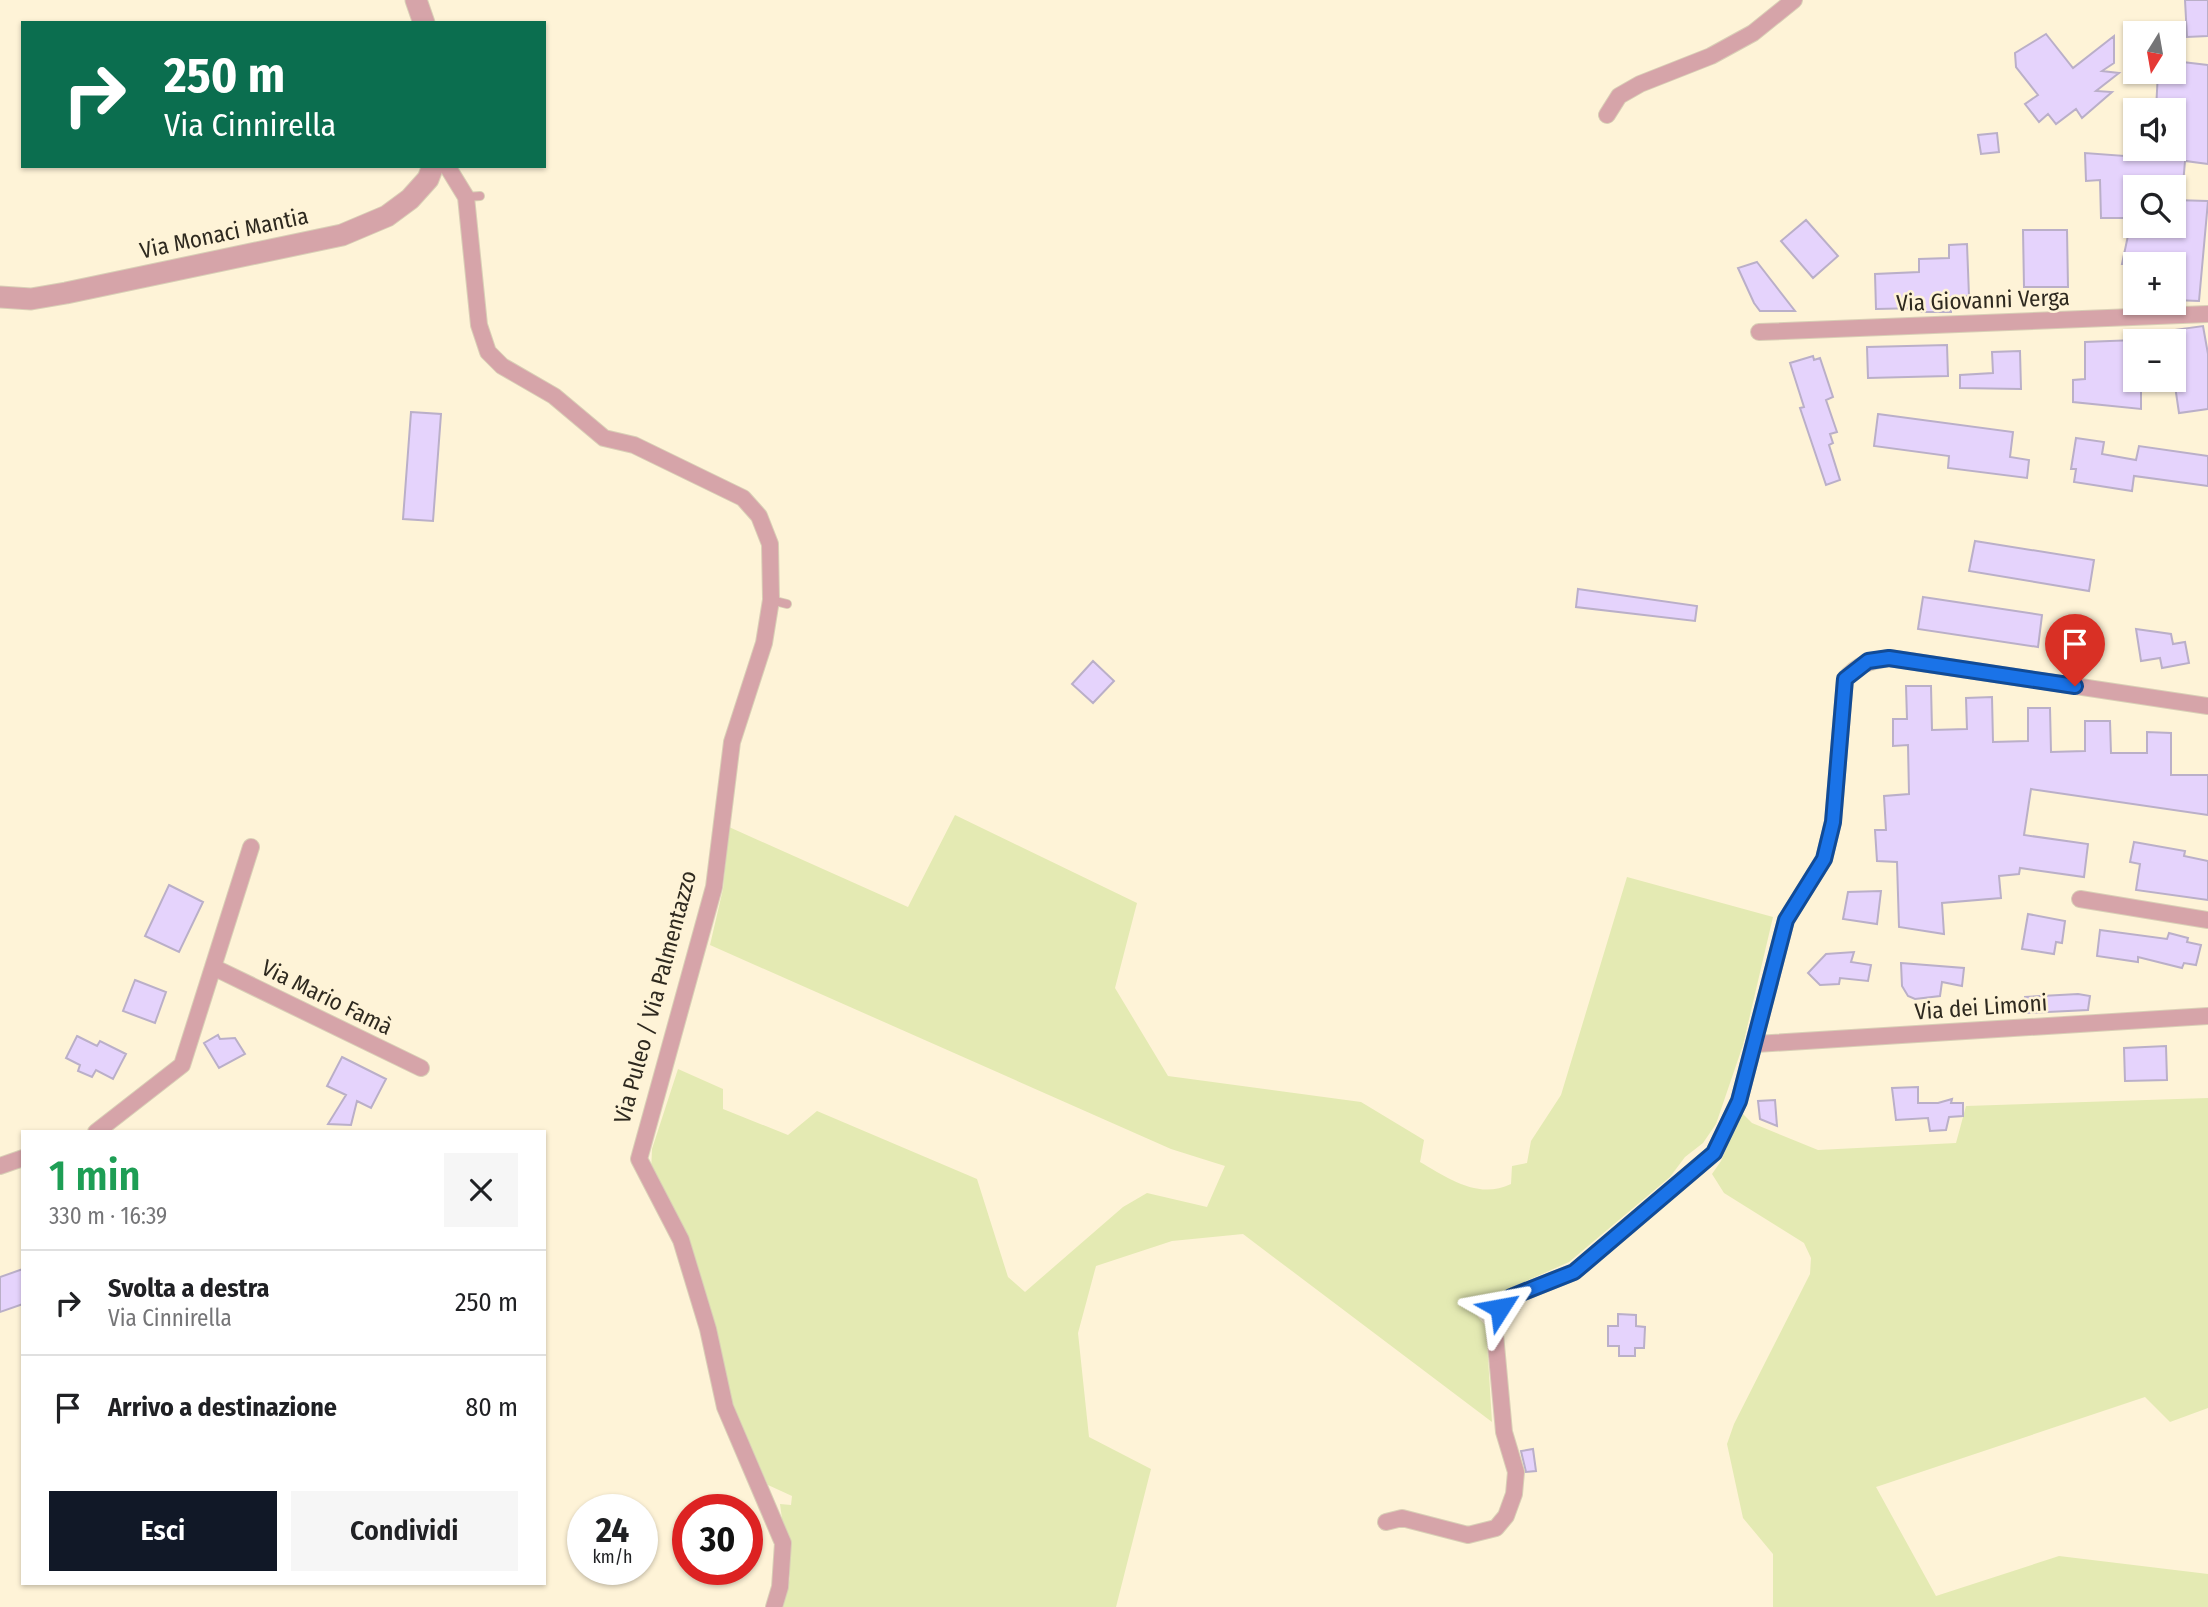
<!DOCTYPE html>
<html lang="it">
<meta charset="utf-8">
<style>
body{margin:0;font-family:"Fira Sans Condensed",sans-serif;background:#f6f6f6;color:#202124;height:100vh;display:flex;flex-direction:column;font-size:26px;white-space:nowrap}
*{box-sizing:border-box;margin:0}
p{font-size:23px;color:#757577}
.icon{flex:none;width:38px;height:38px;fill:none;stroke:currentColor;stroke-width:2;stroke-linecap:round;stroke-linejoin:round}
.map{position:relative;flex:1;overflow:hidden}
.drawer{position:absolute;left:21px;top:1130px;width:525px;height:455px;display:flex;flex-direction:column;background:#fff;border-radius:0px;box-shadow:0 2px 5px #0004}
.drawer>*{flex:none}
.top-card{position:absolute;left:21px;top:21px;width:525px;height:147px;border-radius:0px;box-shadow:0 2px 5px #0004;background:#0b6e4f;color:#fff;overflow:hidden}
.needle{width:46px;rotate:191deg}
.tools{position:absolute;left:2123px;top:21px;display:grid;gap:14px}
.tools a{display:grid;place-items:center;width:63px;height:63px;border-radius:0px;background:#fff;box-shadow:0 2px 5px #0004;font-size:35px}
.speed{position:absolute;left:567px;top:1494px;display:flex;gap:14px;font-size:35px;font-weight:700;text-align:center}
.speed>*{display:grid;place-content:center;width:91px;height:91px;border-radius:50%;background:#fff;box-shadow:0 2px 5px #0004;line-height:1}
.speed small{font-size:18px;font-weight:400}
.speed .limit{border:10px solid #d22;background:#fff;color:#111}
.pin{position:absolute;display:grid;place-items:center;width:60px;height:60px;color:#fff;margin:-72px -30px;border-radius:50% 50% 50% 0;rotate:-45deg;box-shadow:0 0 7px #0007}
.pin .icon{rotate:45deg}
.me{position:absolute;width:77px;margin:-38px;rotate:56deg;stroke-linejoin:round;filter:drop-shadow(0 0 5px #0008)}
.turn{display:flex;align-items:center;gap:24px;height:147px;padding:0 28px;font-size:32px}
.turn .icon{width:91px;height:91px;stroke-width:2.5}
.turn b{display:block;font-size:49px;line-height:60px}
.round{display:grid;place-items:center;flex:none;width:74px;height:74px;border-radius:0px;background:#f6f6f6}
.summary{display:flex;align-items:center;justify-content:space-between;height:119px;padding:0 28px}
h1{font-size:42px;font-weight:600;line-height:52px;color:#1e9e55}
.primary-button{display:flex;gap:14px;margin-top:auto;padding:14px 28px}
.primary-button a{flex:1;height:80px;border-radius:0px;background:#111827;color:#fff;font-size:28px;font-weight:600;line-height:80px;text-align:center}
.primary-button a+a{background:#f6f6f6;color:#202124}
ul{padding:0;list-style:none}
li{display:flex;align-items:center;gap:21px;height:105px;padding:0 28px;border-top:2px solid #e0e0e0}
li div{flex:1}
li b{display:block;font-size:26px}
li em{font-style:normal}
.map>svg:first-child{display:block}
.green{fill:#e4eab3}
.building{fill:#e5d3fc;stroke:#baafc8;stroke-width:2}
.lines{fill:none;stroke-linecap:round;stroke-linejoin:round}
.service-casing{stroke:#d9cfb6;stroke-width:10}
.minor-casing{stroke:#d9cfb6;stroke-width:18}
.tertiary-casing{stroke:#d9cfb6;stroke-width:23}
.service{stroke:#d6a4a9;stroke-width:8}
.minor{stroke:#d6a4a9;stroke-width:16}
.tertiary{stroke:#d6a4a9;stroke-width:21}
.route-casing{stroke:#114b97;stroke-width:18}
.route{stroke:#1a73e8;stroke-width:12}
.labels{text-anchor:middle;stroke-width:5;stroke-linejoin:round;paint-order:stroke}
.street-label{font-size:23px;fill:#2e291f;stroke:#fef3d7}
</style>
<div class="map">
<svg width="2208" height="1607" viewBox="0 0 2208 1607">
<rect width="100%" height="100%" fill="#fef3d7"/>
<path class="green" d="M955,815L1137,903L1115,988L1168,1076L1361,1102L1424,1140L1420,1162C1448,1178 1478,1200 1511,1184L1512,1166L1527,1163L1531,1141L1561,1095L1627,877L1773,917L1743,1045L1716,1124L1703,1143L1685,1157L1670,1177L1569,1262L1477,1303L1478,1317L1486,1326L1492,1422L1243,1234L1172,1241L1096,1266L1078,1333L1089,1437L1151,1469L1116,1607H783L790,1578L780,1504L791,1505L792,1496L768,1485L733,1407L714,1322L651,1173L652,1149L678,1069L723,1089V1109L788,1135L817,1111L977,1179L1008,1277L1025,1292L1123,1207L1147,1193L1207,1207L1225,1166L1171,1149L710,945L723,889L729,827L908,907Z
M2208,1098V1408L2170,1422L2145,1397L1876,1487L1936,1596L2059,1556L2208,1574V1607H1773V1554L1743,1518L1727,1444L1734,1424L1810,1274L1811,1258L1804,1243L1724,1193L1712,1174L1721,1161L1741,1112L1752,1123L1818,1150L1956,1143L1966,1106Z"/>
<path class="building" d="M2185,0H2208V36L2187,37Z
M2046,34L2073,68L2114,36V63L2102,71L2119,73L2096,91L2112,92L2082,118L2076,109L2056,124L2048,114L2039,122L2025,104L2038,95L2016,67L2015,53Z
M2174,61L2208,65V164L2185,161L2183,185L2135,180V218H2101L2100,180L2086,181L2085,153L2138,157L2139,149H2174V110H2156L2158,72H2174Z
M1997,133L1999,152L1981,154L1978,135Z
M2174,200L2208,201L2199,301L2174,300V264H2122L2130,226H2174Z
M1806,220L1838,256L1813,278L1781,241Z
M2023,230H2067L2068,287H2024Z
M1967,244L1969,296L1951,297V312H1921L1920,308L1876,309L1875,274L1919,272V259L1949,258V245Z
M1757,262L1795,311H1760L1754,303L1738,268Z
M2203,326L2208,354V409L2179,413L2174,379V330Z
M2135,340V380H2141V409L2073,402V380L2085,379V342Z
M1947,345L1948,376L1868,378L1867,347Z
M2020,351L2021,389L1960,388V375L1993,373L1992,352Z
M1813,356L1814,360L1820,358L1833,397L1826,400L1837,432L1830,434L1833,443L1829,445L1840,480L1826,485L1800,408L1804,407L1790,363Z
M411,412L441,414L433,521L403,519Z
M1878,414L2013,432L2010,457L2029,460L2027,478L1948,468L1949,456L1874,446Z
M2076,438L2104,442L2102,454L2136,460L2139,446L2208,456V486L2134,476L2132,491L2074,482L2076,469H2071Z
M1975,541L2094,560L2089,591L1969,571Z
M1578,589L1697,606L1695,621L1576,607Z
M1923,597L2042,615L2038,647L1918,629Z
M2136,629L2171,634L2173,644L2185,642L2189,663L2162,668L2160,658L2141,661Z
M1093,661L1114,681L1093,703L1072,684Z
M1906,686H1931L1932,730L1967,729L1966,698L1992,697L1993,742L2028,741V708H2050L2051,752L2085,751V721H2110L2111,753H2147V732L2171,733V775H2208V815L2031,789L2024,835L2088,844L2084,877L2020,868L2019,874L1999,876L2001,898L1942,903L1944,934L1899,927L1897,862L1877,861L1875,830H1886L1884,796L1909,794L1908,745L1893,746V719H1907Z
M2134,842L2185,851L2184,856L2208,861V900L2136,890L2140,864L2130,862Z
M169,885L203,902L179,952L145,936Z
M1881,891L1877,924L1843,919L1848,892Z
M2028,914L2065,921L2062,943L2056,942L2054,954L2022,949Z
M2100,930L2167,939L2169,933L2188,938L2187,942L2201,945L2196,965L2184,963L2182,968L2138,957V962L2097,956Z
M1854,952L1851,962L1871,965L1868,981L1840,978L1839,984L1820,985L1808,973L1826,954Z
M1901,963L1964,968L1962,986L1942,982L1940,996L1915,999L1908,996L1902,986Z
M135,980L166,992L155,1023L123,1011Z
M2078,994L2090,996L2088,1010L2026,1013L2025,997Z
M218,1035L220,1039L235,1038L245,1054L219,1068L204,1043Z
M77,1036L97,1046L100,1041L126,1054L113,1079L96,1070L92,1077L78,1071L80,1065L66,1058Z
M2166,1046L2167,1080L2125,1081L2124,1048Z
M342,1057L386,1079L371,1108L357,1101L351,1125L328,1124L346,1095L327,1086Z
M1918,1087V1103H1938L1952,1099L1951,1103H1963V1116L1949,1117L1946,1130L1930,1131L1928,1118L1896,1120L1892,1088Z
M1775,1100L1777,1126L1760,1119L1758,1101Z
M23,1269V1304L0,1312V1277Z
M1618,1314L1636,1315V1326L1645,1327L1644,1348H1635V1356H1619V1346H1608V1326H1618Z
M1533,1449L1536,1471L1526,1472L1521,1451Z"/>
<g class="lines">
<g class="service-casing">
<path id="service" d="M466,197L480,196
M771,600L787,604"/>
</g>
<g class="minor-casing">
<path id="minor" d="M1607,115L1619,96L1640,84L1711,56L1753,33L1794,0
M447,166L466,197L479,325L488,352L502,366L554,396L604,438L634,445L743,498L759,516L770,544L771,600L764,643L732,742L714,887L639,1159L681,1240L708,1329L725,1407L783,1543L780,1587L774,1607
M1759,332L2208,314
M2080,899L2208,920
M213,967L421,1068
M1756,1044L2208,1016
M96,1132L182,1065L251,847
M0,1166L23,1158
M1386,1522L1402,1518L1468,1535L1496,1528L1506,1516L1514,1494L1516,1472L1504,1432L1495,1334L1500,1309L1511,1297L1574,1272L1714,1153L1739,1101L1786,920L1824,859L1833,822L1845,679C1858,664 1870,661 1889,658L2208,706"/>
</g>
<g class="tertiary-casing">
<path id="tertiary" d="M416,0L424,23
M0,297L31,299L66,293L342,235L387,216L410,199L428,179L433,166"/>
</g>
<use href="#service" class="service"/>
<use href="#minor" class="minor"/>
<use href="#tertiary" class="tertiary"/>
</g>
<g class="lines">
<g class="route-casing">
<path id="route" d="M1500,1308L1511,1297L1574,1272L1714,1153L1739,1101L1786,920L1824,859L1833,822L1845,679L1868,661L1889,658L2075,686"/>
</g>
<use href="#route" class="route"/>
</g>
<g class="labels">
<g class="street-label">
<text transform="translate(224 233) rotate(-12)" y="8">Via Monaci Mantia</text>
<text transform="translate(1983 300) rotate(-2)" y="8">Via Giovanni Verga</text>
<text transform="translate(327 997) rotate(26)" y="8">Via Mario Famà</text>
<text transform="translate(655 997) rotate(-75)" y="8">Via Puleo / Via Palmentazzo</text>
<text transform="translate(1981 1007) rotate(-4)" y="8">Via dei Limoni</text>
</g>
</g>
</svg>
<div class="tools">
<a><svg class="needle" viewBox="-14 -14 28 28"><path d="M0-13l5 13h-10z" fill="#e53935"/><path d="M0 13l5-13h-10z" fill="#757577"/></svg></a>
<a><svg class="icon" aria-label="sound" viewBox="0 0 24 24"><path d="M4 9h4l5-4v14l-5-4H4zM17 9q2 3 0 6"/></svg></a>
<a><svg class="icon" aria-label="search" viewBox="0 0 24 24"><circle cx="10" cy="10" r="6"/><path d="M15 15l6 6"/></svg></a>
<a>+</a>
<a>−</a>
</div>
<div class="speed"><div>24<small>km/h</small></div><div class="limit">30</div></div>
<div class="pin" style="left:2075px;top:686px;background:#d93025"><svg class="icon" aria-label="arrive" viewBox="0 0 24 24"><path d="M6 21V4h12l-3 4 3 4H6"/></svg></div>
<svg class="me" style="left:1500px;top:1308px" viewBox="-20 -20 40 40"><path d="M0-17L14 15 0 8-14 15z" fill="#1a73e8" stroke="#fff" stroke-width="4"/></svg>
<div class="top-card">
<div class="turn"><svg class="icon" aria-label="right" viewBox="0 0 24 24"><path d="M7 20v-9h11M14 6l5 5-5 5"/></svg><div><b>250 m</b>Via Cinnirella</div></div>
</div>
<section class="drawer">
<div class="summary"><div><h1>1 min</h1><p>330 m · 16:39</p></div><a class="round"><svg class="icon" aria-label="close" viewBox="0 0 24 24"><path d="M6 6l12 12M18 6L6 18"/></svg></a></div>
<ul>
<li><svg class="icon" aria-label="right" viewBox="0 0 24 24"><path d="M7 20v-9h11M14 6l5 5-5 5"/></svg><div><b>Svolta a destra</b><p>Via Cinnirella</p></div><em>250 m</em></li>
<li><svg class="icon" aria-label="arrive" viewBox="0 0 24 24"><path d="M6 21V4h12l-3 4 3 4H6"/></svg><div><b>Arrivo a destinazione</b></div><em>80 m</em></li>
</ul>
<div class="primary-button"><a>Esci</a><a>Condividi</a></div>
</section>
</div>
